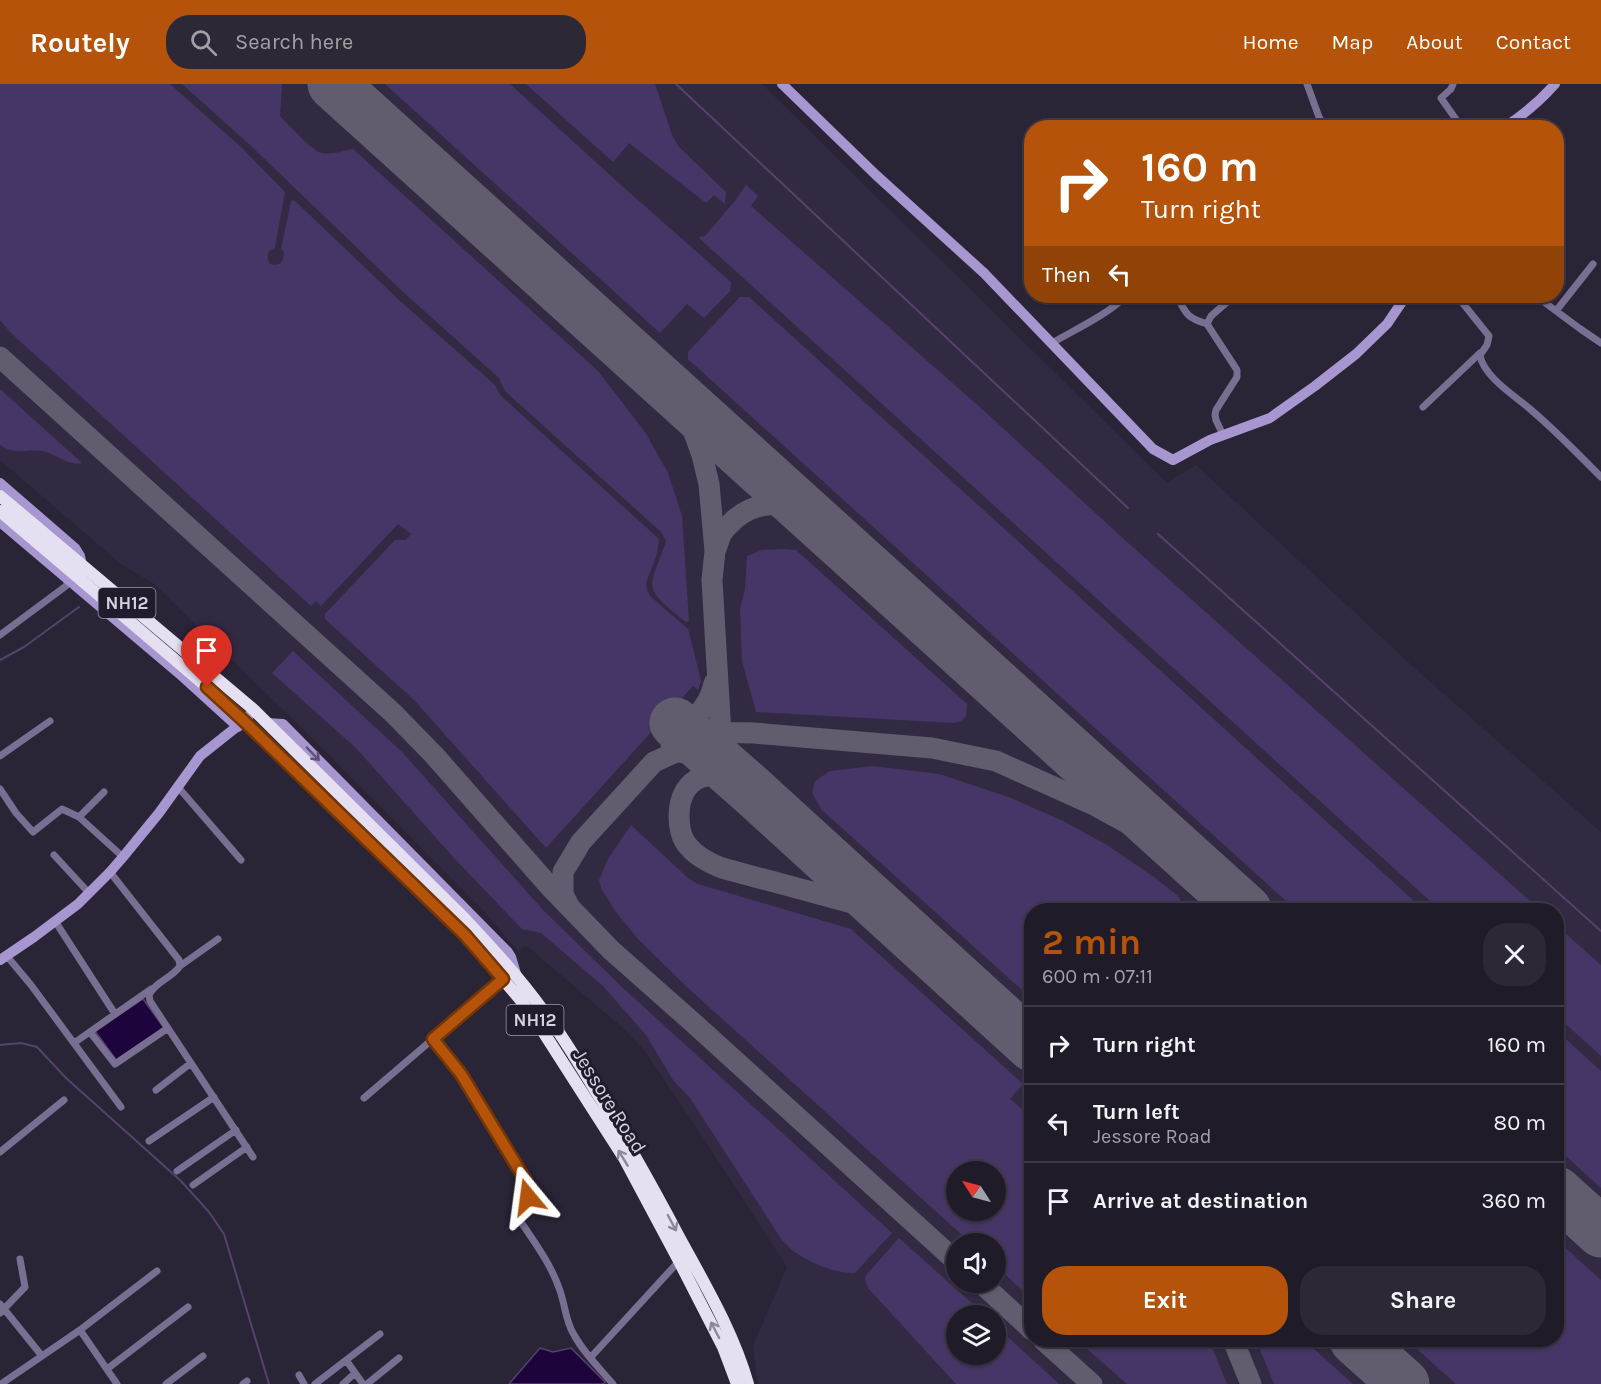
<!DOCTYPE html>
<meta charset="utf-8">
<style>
body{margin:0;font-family:Karla,sans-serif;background:#2d2835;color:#f1f3f6;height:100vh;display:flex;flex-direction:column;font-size:22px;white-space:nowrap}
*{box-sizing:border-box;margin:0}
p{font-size:20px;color:#a2a1a8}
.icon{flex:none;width:33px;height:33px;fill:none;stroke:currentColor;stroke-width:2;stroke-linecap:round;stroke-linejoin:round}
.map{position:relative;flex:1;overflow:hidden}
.details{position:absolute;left:1024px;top:819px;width:540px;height:444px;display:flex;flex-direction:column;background:#201b29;border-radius:24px;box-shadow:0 2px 4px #0004,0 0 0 2px #3d3946}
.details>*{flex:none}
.top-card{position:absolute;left:1024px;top:36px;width:540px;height:183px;border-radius:24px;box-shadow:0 2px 4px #0004,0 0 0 2px #3d3946;background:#b45309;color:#fff;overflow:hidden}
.needle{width:39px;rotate:306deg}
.fabs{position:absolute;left:946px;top:1077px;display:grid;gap:12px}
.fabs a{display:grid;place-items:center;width:60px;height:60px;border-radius:50%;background:#201b29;box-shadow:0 2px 4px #0004,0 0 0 2px #3d3946;font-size:30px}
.pin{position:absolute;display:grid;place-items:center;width:51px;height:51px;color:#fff;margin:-62px -26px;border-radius:50% 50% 50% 0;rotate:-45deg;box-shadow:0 0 6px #0007}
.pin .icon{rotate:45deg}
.me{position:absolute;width:66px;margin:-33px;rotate:344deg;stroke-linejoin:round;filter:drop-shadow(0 0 4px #0008)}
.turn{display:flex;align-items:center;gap:21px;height:126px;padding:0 18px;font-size:27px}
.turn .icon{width:78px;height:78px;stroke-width:2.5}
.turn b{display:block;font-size:42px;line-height:51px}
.then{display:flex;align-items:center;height:57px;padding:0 18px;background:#0003;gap:12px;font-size:22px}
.round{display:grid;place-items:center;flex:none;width:63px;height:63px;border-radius:24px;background:#2d2835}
.head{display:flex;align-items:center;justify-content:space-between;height:102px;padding:0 18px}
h1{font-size:36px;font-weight:700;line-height:45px;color:#b45309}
.action{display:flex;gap:12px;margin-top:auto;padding:12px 18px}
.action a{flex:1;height:69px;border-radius:24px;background:#b45309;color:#fff;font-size:24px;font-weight:700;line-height:69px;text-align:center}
.action a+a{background:#2d2835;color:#f1f3f6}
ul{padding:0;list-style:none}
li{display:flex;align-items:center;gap:18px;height:78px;padding:0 18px;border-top:2px solid #3d3946}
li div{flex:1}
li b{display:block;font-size:22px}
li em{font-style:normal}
header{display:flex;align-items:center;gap:36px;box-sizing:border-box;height:84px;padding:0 30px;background:#b45309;color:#fff}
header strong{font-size:28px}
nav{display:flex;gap:33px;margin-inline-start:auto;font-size:21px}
.search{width:420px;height:54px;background:#2d2835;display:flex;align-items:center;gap:15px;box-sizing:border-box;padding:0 21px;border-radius:24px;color:#a2a1a8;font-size:22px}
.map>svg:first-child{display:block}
.built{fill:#322a43;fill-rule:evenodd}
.green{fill:#463667;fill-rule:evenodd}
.water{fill:#1e043c;stroke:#55426d;stroke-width:1.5}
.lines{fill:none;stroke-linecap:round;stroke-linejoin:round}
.stream{stroke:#55426d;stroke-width:2}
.taxiway{stroke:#625d6e;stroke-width:21}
.runway{stroke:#625d6e;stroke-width:51}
.street{stroke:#796f92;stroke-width:7}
.secondary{stroke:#a796d0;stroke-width:10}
.highway{stroke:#e4dff1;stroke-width:12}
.oneway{stroke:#5d5276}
.oneway2{stroke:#8c8799}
.route-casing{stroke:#753606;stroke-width:15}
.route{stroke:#b45309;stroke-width:10}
.labels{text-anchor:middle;stroke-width:6;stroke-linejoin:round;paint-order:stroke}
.shield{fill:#201b2d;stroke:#9f9ba9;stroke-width:1.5}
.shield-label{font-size:18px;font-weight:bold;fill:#d5d2de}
.street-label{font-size:20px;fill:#d5d2de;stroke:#201b2d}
</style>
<header>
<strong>Routely</strong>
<div class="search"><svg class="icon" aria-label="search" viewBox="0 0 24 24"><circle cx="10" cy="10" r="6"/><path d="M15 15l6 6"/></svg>Search here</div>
<nav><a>Home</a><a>Map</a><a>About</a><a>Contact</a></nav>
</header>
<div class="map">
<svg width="1601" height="1300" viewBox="0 0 1601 1300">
<rect width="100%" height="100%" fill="#2a2437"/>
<path class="built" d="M0,0H762L1167,399L1196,381L1420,589L1601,748V1300H758L753,1262L787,1183L696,1043L644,966L623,944L526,861L519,868L482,825L312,654L153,499L122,481L0,376ZM1032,826H1557V1256H1032ZM957,1088H996V1126H957ZM957,1160H996V1198H957ZM957,1232H996V1270H957Z"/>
<path class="green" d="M0,0H170L241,63L285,108L275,164C267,167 266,173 270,180C280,183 284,177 284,168L281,165L291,117L294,116L399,216L495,301L500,311L659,455L657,470L646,499L647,506L651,513L688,545L701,597L698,606L693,602L546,764L415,617L325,535V530L395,456H406L411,450L398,440L321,522L316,517L311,522L10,248L0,236Z
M182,0H282L280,32C288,40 311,65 319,68C329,72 343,67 353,65L598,287L645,348L668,389L682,432L689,537L686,538C676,530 651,513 652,499C653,489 663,468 666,457L661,448L505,307L499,294L402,207L250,61Z
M385,0H510L622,102L731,198L730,207L704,234L687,220L660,249Z
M526,0H655L672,51L679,63L726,108L725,120L714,111L706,119L629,59L613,78Z
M746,101L758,112L751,122L982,325L1126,457L1540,826H1440L698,153L705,152L734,118Z
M740,213H749L1424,826H1296L688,275V268Z
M0,305L82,379C70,382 58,372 46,368C28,363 19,373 0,361Z
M782,465L796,466L967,620L966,632L961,637L954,639L756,628L742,577L740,525L745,505L747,472L762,466Z
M293,567L403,669L544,827L623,904L892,1149L855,1189C837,1190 811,1179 796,1169C791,1166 786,1160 782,1156L690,1014L673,996L646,951L603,902L541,849L522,845L454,774L356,664L272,589Z
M873,682L939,690L1011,714L1063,737L1107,761L1158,796L1179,813L1183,824L1182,826H1032V915L822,726L812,709L815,697L830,687Z
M631,741L689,795L698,800L851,845L1023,1000L1010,1015L1032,1034V1215L996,1182V1160L971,1159L688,904L638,855L616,828L602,806L599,796L608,775ZM957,1088H996V1126H957Z
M1557,842L1601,881V972L1557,932Z
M1557,947L1601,987V1104L1557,1064Z
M899,1154L985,1231L957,1232V1270H996V1242L1059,1300H956L868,1204L865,1195L867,1190Z
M1557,1159L1569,1167L1601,1196V1300H1456L1407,1256H1557Z
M1077,1256H1209L1227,1300H1127Z
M1256,1256H1304L1353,1300H1274Z"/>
<path class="water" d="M143,915L164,944L117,977L95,947Z
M540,1264L553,1268L571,1264L605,1298L603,1300H509Z"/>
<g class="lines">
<path class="stream" d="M676,0L1128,424
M1158,450L1601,847
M0,576L24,563L79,523
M0,961L21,959L37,963L66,994L181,1097L209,1128L224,1150L269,1300"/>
<path class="taxiway" d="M0,273L393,629L434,671L551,804L611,866L689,935L957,1178
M665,301L685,328L693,346L702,371L709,400L715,467L712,496L721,651C726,672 735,687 748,703
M715,467C718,461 719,454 722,449C725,444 731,439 735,435C758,416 781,418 807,429
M677,654C692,637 710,622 714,599
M671,660L692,648L754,649L932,664L996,677L1096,722L1147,750L1201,786
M745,701C715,682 680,690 679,731C679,739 680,750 685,758C693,770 709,779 722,784L856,820L883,830L913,854
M569,822L563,810V788L581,758L654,678L676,668L703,670L735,691
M980,1198L1032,1246
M1043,1256L1092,1300
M1233,1256L1251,1300"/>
<path class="runway" d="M333,0L1246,826
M675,639L748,703L1032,962
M1557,1108L1601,1148
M1355,1256L1404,1300"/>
<path class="street" d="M1307,0L1319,33L1325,44
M1453,0L1451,5L1441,14L1462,44
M1177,212C1186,230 1187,234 1207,240
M1457,212L1489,252L1487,261L1480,271C1483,292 1515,312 1530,325C1555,346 1578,370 1601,393
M1536,212L1579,244L1601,259
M1556,227L1593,180
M1052,259C1076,245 1107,231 1126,212
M1423,323L1480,269
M1223,351L1216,336L1215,331L1216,326L1237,293V286L1207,240L1211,232L1234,212
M0,551L66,502L69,494
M0,672L50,637
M178,703L241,776
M0,705L16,729L33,748L62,725L79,733
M104,708L79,733L123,773
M54,771L89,809
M110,788L179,876L180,882C172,894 155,898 149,911L150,917L253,1073
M55,837L115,930
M6,871L31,901L121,1023
M180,882L218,855
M90,948L115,980L168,944
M433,955L461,990L480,1018L526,1097C533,1115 521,1115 517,1132C532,1155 550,1178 559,1204C565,1219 565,1235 573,1249C583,1268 599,1284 613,1300
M74,959L151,905
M156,1006L191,979
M364,1014L503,895
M149,1057L214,1013
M0,1068L64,1016
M177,1087L236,1046
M193,1101L247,1063
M0,1220L42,1272
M0,1229L25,1203L20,1175
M80,1246L117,1300
M591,1273L679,1177
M346,1276L363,1300
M107,1285L188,1223
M299,1291L304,1300
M1,1300L80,1246L157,1187
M166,1300L203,1272
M243,1300L247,1297
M315,1300L380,1250
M343,1300L355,1289
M367,1300L399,1274"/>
<path class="secondary" d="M782,0L876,91L984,189L1153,365L1173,376L1210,356L1270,334L1315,302L1356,270L1387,240L1406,212
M1503,44C1522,32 1540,17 1555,0
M0,399L75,464L80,472L82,481
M0,438L183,593L238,643
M267,639L283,640L508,868L511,873L517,893
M0,876L34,853L78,820L110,788L123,773L159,729L200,672L244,637L254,626"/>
<path class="highway" d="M0,412L253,625L465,835C492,864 519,893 542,925C561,949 576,975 592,1001C623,1050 651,1100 678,1151C704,1199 733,1247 748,1300
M0,427L207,603L244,637L465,851L519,914L542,946L624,1074L679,1177L723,1263L737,1300"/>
</g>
<defs><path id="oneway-shaft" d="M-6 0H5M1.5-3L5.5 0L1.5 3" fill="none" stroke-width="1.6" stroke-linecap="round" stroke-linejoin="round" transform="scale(1.5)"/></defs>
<use class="oneway" href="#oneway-shaft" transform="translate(313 670) rotate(46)"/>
<g class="oneway2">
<use href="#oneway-shaft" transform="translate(623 1074) rotate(-121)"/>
<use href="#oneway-shaft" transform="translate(672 1139) rotate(62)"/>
<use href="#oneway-shaft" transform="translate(715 1246) rotate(-117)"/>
</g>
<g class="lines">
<g class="route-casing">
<path id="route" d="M207,603L244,637L465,851L503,895L433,955L461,990L526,1097L530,1106L528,1113"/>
</g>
<use href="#route" class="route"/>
</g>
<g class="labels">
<g class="shield">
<rect x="98.5" y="504" width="57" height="30" rx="4.5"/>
<rect x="506.5" y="921" width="57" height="30" rx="4.5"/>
</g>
<g class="shield-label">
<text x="127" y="525">NH12</text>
<text x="535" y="942">NH12</text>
</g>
<g class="street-label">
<text transform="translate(610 1017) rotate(58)" y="7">Jessore Road</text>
</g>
</g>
</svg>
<div class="fabs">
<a><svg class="needle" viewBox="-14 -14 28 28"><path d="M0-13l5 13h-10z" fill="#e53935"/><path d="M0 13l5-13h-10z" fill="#a2a1a8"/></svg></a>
<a><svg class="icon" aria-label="sound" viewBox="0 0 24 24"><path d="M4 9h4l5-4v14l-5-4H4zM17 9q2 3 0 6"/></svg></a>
<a><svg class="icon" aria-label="layers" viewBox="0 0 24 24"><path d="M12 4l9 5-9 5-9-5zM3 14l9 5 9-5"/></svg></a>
</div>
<div class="pin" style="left:207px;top:603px;background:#d93025"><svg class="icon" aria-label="arrive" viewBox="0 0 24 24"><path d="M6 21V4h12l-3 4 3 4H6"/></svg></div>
<svg class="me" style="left:528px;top:1113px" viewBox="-20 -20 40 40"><path d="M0-17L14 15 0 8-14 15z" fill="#b45309" stroke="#fff" stroke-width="4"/></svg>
<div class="top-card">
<div class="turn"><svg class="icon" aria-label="right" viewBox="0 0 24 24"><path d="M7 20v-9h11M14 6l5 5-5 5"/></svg><div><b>160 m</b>Turn right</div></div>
<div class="then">Then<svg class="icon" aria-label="left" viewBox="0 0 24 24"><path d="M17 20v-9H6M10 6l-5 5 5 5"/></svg></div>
</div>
<section class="details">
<div class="head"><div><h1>2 min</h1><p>600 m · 07:11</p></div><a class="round"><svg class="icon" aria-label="close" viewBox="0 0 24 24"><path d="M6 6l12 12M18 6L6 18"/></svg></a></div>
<ul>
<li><svg class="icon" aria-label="right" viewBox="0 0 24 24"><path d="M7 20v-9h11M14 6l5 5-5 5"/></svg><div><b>Turn right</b></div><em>160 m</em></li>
<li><svg class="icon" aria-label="left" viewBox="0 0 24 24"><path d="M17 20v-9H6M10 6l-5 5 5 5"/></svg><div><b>Turn left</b><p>Jessore Road</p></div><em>80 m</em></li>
<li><svg class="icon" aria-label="arrive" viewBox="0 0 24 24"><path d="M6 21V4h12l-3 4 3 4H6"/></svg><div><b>Arrive at destination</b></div><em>360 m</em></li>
</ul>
<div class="action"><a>Exit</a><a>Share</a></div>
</section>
</div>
